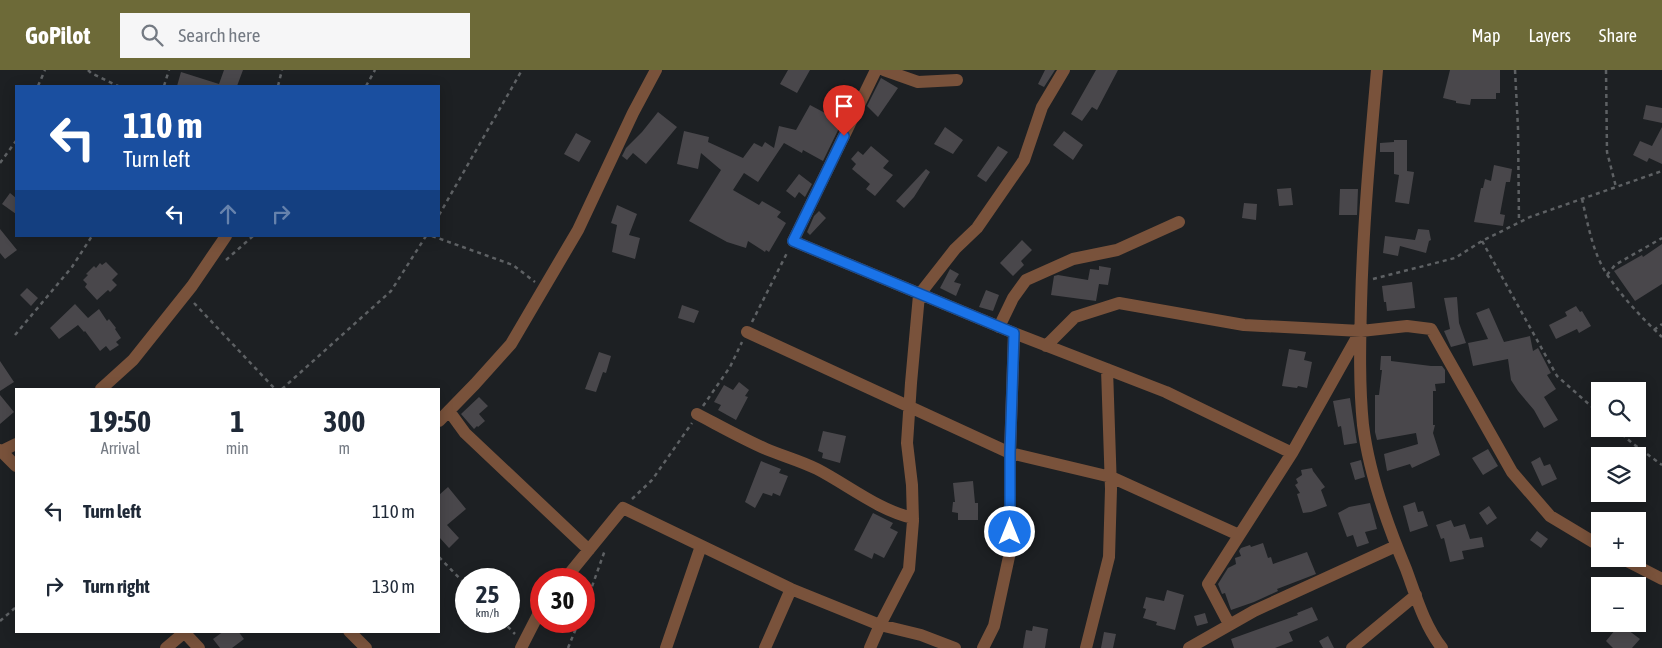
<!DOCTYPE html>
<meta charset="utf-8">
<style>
body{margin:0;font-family:"Asap Condensed",sans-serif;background:#f6f6f7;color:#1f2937;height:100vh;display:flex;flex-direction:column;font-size:19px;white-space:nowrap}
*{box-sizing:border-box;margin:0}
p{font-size:16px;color:#747a83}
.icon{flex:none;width:28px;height:28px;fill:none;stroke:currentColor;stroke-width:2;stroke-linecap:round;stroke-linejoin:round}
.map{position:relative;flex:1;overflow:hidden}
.side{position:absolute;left:15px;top:318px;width:425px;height:245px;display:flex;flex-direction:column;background:#fff;border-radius:0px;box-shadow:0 2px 12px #0003}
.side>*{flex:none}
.guide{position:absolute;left:15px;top:15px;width:425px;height:152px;border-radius:0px;box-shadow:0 2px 12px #0003;background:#1a4fa0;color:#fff;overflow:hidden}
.fabs{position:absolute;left:1591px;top:312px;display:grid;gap:10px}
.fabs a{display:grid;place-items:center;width:55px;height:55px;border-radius:0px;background:#fff;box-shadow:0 2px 12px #0003;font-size:25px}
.speed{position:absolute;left:455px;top:498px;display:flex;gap:10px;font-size:25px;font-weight:700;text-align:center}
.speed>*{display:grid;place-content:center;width:65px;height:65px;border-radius:50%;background:#fff;box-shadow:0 2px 12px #0003;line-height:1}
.speed small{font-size:12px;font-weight:400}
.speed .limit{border:8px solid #d22;background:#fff;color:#111}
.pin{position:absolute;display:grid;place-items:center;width:42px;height:42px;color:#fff;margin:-51px -21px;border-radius:50% 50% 50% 0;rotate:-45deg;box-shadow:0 0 5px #0007}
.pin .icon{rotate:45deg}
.me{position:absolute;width:55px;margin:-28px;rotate:0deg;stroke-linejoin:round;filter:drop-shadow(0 0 4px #0008)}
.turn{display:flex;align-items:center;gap:18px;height:105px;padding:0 25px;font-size:22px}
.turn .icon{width:65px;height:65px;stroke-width:2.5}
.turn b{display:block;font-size:35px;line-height:42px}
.lanes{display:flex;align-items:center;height:48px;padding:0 25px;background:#0003;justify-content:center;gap:25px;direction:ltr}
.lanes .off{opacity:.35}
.eta{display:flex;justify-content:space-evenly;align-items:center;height:85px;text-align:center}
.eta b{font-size:30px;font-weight:700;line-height:35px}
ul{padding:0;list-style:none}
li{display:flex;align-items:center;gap:15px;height:75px;padding:0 25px}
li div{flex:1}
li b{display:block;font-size:19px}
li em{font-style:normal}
header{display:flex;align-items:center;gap:30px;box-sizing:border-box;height:70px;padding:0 25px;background:#6d6a38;color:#fff}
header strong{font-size:24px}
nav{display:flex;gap:28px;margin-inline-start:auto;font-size:18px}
.search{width:350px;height:45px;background:#f6f6f7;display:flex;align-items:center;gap:12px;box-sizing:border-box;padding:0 18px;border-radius:0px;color:#747a83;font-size:19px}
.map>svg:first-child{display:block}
.building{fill:#49474b}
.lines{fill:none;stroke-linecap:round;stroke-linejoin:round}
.path{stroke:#5e6164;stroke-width:2.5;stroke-dasharray:4 4;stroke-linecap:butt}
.minor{stroke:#79523b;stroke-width:12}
.route-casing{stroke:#114b97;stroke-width:12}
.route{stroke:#1a73e8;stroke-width:9}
</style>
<header>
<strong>GoPilot</strong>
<div class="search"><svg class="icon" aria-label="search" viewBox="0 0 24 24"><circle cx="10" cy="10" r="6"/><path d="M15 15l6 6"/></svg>Search here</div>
<nav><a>Map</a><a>Layers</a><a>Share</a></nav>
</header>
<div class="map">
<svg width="1662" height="578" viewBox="0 0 1662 578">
<rect width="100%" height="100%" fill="#1d2023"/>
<path class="building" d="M224,0H243L237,16H177L181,2L219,14Z
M788,0H810L797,23L780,14Z
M1045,0H1055L1044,17L1038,14Z
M1096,0H1118L1097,40L1092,37L1082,51L1071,44Z
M1450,0H1500V23H1496V29H1471L1470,35L1456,33V31L1443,28Z
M881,8L898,18L878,47L867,36Z
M810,35L842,52L823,91L803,80L802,83L784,73L758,112L744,103L733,120L759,135L762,131L781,142L777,147L786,153L769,182L766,180L765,182L748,171L746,178L727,172L689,151L721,100L701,83L698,99L677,94L684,61L709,67L708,72L743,88L754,73L762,77L765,72L774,78L779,56L796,60Z
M1646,35L1662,38V53L1643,49Z
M658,42L677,57L646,94L633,83L627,90L622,86L626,78L642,62Z
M945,57L963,70L953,84L934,74Z
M1662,57V94L1649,88L1647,92L1633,85L1640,71L1652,76Z
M1064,61L1083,75L1073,90L1053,75Z
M576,63L591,71L579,92L564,84Z
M1394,70H1407V101L1414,102L1409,134L1395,132L1399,105L1394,104V82H1380V73L1394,72Z
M871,76L889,91L883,98L893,105L875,126L866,119L870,114L852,99L856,94L851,89L858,81L863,85Z
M998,76L1008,82L986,112L977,106Z
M1494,95L1512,99L1510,112H1506L1500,144L1505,145L1503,156L1474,152L1481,118H1483L1485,109L1491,111Z
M926,99L930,102L914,127L904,138L896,131Z
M799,104L812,114L805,127L799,122L795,128L786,121Z
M1291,118L1293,135L1279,136L1277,119Z
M1340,119H1358L1357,145H1339Z
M10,123L16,128V144L2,134Z
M1244,133L1257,134L1256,150L1242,148Z
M617,135L637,144L629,165L640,168L635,189L612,182L617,155L611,153Z
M819,141L826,148L810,165L807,162L814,146Z
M0,159L17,180L5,189L0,183Z
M1418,159L1429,160L1431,170L1429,171L1426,183L1400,176L1398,186L1383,183L1385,166L1415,170Z
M1022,170L1032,180L1021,191L1024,195L1013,206L1000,193Z
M1662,174V214L1635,231L1614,201L1642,185L1643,187Z
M106,192L118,204L112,210L117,215L110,222L108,220L97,230L85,217L87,214L83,210L88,205L86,204L94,196L96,198L100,193L102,195Z
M1099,196L1111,198L1108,215L1099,214L1096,231L1051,225L1054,206L1058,205L1088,210L1090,199L1099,200Z
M950,199L959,204L954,212L961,214L956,226L940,218Z
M1412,212L1415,238L1387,241L1386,232H1384L1382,216Z
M27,218L38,228L31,236L20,225Z
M986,220L999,225L993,241L979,237Z
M1457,227L1459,253L1466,273L1451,277L1444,261L1450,259L1444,228Z
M75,234L88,248L99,239L107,251L109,249L116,258L115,259L121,268L116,272L119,275L110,281L106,276L100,281L85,261L84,262L78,255L59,269L50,258Z
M682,235L699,241L694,253L678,248Z
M1576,236L1580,242L1582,241L1591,256L1579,263L1577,259L1556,269L1549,255L1567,246L1565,242Z
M1489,238L1504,272L1530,266L1533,281L1538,278L1551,303L1547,305L1556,319L1544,327L1558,350L1544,358L1534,340L1518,321L1511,310L1508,289L1473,296L1468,273L1488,269L1476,243Z
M1289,279L1306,282L1304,290L1312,292L1307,318L1298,316L1297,318L1282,316Z
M599,282L611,286L606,303L603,302L596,322L585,319Z
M1381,286H1391V291L1431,296H1442L1445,300V313L1435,314L1436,321H1433V355H1435L1433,363L1440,385L1412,398L1410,394L1387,401L1384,384L1418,374L1416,363L1377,370L1375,362V325H1379L1382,300H1380Z
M0,291L14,312L0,321Z
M739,312L749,320L745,326L748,327L736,350L718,340L721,335L714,332L724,315L733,320Z
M0,325L14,342L0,354Z
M479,327L488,336L479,344L485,351L478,357L477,356L474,359L461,344Z
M1350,328L1357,373L1344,375L1341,356L1338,357L1333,331Z
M823,361L846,366L840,393L822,388L823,383L818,381Z
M1488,379L1498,396L1483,405L1472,388Z
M1540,387L1544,396L1550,394L1557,409L1542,416L1531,392Z
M1361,390L1365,407L1355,410L1350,393Z
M761,391L781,399L779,403L788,406L780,426L773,423L772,426L763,423L755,438L745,432Z
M1312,398L1313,401L1325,417L1321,420L1327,436L1311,442L1303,443L1297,424L1300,423L1295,415L1298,413L1296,409L1302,405L1301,400Z
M973,411L975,433H978V450H958V443L952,442L953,432H955L953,413Z
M448,417L466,439L447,455L459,468L449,478L439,467V425Z
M1415,432L1418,442L1423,441L1428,456L1410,462L1403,436Z
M1370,433L1377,459L1365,462L1369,473L1357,477L1353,465L1347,467L1338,443L1349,437Z
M1489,436L1497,448L1487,455L1479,443Z
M873,443L893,453L890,458L898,462L884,488L874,483L872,489L854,480Z
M1451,450L1454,457L1465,454L1470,469L1482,467L1484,477L1462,481L1464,489L1450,492L1444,468L1441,469L1436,455Z
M1537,461L1548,469L1541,478L1530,470Z
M1263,473L1268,488L1271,487L1273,494L1307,482L1316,504L1277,519L1278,521L1254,532L1231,540L1225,523L1222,524L1218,514L1228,498L1236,494L1235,488L1241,486L1239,481L1241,478L1250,475L1251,477Z
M1167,520L1184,525L1175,560L1156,555L1157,552L1143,548L1146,539L1143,538L1146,527L1164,531Z
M1312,537L1318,550L1289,562L1293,571L1275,578H1234L1231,569L1298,545L1297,543Z
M1205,543L1208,553L1197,556L1194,546Z
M1620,554L1640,569L1632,578H1613L1606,571Z
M1033,556L1048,559L1045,578H1023L1026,560L1032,561Z
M224,561H238L244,569L232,578H220L213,569Z
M1104,562L1116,564L1113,578H1101Z
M1328,566L1334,578H1323L1319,571Z"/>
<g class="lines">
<path class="path" d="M88,0L91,3L118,16
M1515,0L1518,58L1519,152
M1606,0L1607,82L1616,117
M38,16L45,0
M164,16L169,0
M278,16L282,0
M366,16L375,0
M0,93L16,71
M1582,129C1588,155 1593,184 1608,206C1623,228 1643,249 1662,267
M439,145L522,0
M432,166L513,195L535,212
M1482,171L1557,306L1600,344
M226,190L253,166
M1607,205L1615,195L1662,168
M1373,209L1455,188L1482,171L1530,147L1662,101
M194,233L275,319
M752,252L788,181
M1654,260L1662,254
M15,265L72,197L92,166
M282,319L391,221L426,166
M703,336L730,297L742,272
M1616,359L1632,373L1662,395
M632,429L652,410L692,353
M439,487L466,515
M584,539L605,480
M0,551L16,537
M502,551L515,564
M568,578L579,551"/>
<path class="minor" d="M876,0L793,171L1014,263L1010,383V482L994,556L983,578
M884,0L918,12L957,10
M1377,0C1370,78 1363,156 1361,234C1360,274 1359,315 1363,355C1369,404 1387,454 1406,499C1416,526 1424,555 1442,578
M999,257L1013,228L1026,210L1073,189L1117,180L1179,152
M747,262L1010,383L1111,407L1239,465
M1014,263L1166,322L1292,383L1360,262
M1046,276L1075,247L1119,233L1244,255L1361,261L1407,256L1431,259L1512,402L1550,446L1600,476
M101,319L133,290L192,216L226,166
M449,341L465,363L589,480
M697,344C720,356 743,369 766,379C783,386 801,391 817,399C848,415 878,440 913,448
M439,351L475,314L511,274L528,245L578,160L633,43L656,0
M0,380L16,396
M0,382L16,374
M1623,489L1662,509
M565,509L623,438L791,519L880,555L921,565L955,578
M1229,554L1208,514L1292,383
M183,561L199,578
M349,561L366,578
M166,578L186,561
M521,578L541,539
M666,578L701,476
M765,578L791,519
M870,578L880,555L909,499L913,451L912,415L907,373L911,313L919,225L955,179L977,158L1024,90L1042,37L1064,0
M1086,578L1109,487L1111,419L1107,299
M1189,578L1254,541L1396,476
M1352,578L1416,525"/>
</g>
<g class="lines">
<g class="route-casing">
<path id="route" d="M844,66L793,171L1014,263L1010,383V462"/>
</g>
<use href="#route" class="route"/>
</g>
</svg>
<div class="fabs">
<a><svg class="icon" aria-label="search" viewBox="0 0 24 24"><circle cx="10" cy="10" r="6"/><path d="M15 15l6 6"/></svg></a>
<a><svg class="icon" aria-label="layers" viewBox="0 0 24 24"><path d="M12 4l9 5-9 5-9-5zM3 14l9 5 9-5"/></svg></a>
<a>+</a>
<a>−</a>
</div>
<div class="speed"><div>25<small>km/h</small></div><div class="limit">30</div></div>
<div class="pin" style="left:844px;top:66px;background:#d93025"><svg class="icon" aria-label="arrive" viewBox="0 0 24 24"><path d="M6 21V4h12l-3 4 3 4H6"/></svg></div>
<svg class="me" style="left:1010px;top:462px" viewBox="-20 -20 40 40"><circle r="17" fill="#1a73e8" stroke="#fff" stroke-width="3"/><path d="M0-11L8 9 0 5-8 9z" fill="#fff"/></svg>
<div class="guide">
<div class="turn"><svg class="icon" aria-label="left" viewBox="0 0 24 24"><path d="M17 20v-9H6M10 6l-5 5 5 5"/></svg><div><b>110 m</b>Turn left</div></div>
<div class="lanes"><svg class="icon" aria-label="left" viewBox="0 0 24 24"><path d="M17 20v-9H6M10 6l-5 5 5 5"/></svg><svg class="icon off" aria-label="ahead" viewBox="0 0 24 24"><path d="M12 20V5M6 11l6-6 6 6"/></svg><svg class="icon off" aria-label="right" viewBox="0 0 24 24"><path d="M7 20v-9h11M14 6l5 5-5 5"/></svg></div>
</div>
<section class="side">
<div class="eta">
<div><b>19:50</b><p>Arrival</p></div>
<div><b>1</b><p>min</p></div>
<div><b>300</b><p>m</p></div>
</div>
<ul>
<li><svg class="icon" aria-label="left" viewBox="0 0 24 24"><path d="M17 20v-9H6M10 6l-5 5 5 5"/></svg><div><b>Turn left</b></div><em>110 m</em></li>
<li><svg class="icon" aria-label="right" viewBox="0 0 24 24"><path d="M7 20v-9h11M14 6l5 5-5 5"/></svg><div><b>Turn right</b></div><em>130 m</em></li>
</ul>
</section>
</div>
